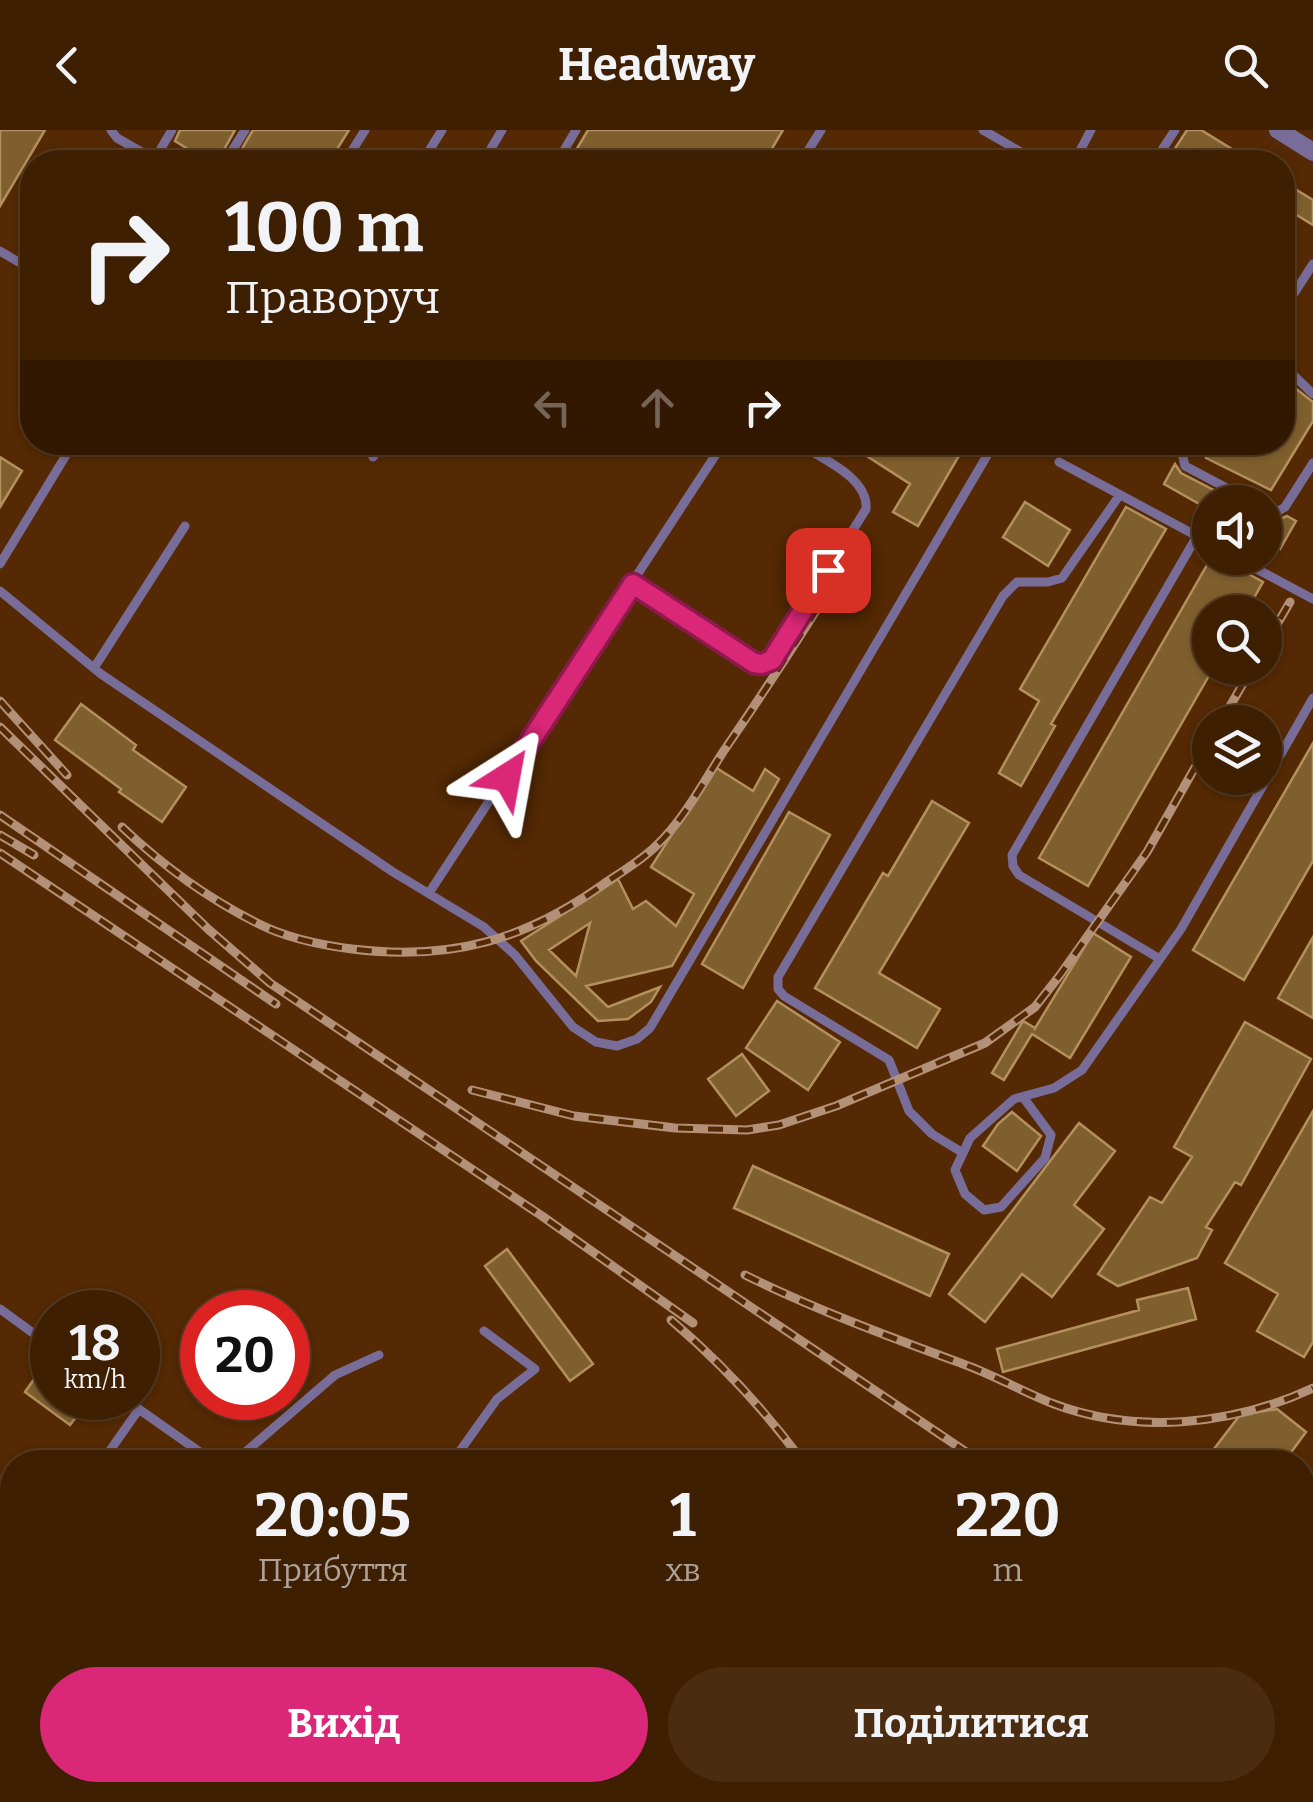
<!DOCTYPE html>
<html lang="uk">
<meta charset="utf-8">
<style>
body{margin:0;font-family:Bitter,serif;background:#4a2c11;color:#f1f3f6;height:100vh;display:flex;flex-direction:column;font-size:38px;white-space:nowrap}
*{box-sizing:border-box;margin:0}
p{font-size:32px;color:#ada299}
.icon{flex:none;width:55px;height:55px;fill:none;stroke:currentColor;stroke-width:2;stroke-linecap:round;stroke-linejoin:round}
.map{position:relative;flex:1;overflow:hidden}
.details{position:absolute;left:0px;top:1320px;width:1315px;height:352px;display:flex;flex-direction:column;background:#3f1f02;border-radius:40px 40px 0 0;box-shadow:0 2px 8px #0004,0 0 0 2px #583d24}
.details>*{flex:none}
.hud{position:absolute;left:20px;top:20px;width:1275px;height:305px;border-radius:40px;box-shadow:0 2px 8px #0004,0 0 0 2px #583d24;background:#3f1f02;color:#f1f3f6;overflow:hidden}
.tools{position:absolute;left:1192px;top:355px;display:grid;gap:20px}
.tools a{display:grid;place-items:center;width:90px;height:90px;border-radius:50%;background:#3f1f02;box-shadow:0 2px 8px #0004,0 0 0 2px #583d24;font-size:50px}
.speed{position:absolute;left:30px;top:1160px;display:flex;gap:20px;font-size:50px;font-weight:700;text-align:center}
.speed>*{display:grid;place-content:center;width:130px;height:130px;border-radius:50%;background:#3f1f02;box-shadow:0 2px 8px #0004,0 0 0 2px #583d24;line-height:1}
.speed small{font-size:25px;font-weight:400}
.speed .limit{border:15px solid #d22;background:#fff;color:#111}
.pin{position:absolute;display:grid;place-items:center;width:85px;height:85px;color:#fff;margin:-42px;border-radius:20px;box-shadow:0 5px 15px #0006}
.me{position:absolute;width:110px;margin:-55px;rotate:34deg;stroke-linejoin:round;filter:drop-shadow(0 0 8px #0008)}
.turn{display:flex;align-items:center;gap:35px;height:210px;padding:0 40px;font-size:45px}
.turn .icon{width:130px;height:130px;stroke-width:2.5}
.turn b{display:block;font-size:70px;line-height:85px}
.lanes{display:flex;align-items:center;height:95px;padding:0 40px;background:#0003;justify-content:center;gap:50px;direction:ltr}
.lanes .off{opacity:.35}
.eta{display:flex;justify-content:space-evenly;align-items:center;height:170px;text-align:center}
.eta b{font-size:60px;font-weight:700;line-height:70px}
.button{display:flex;gap:20px;margin-top:auto;padding:20px 40px}
.button a{flex:1;height:115px;border-radius:60px;background:#db2777;color:#fff;font-size:40px;font-weight:700;line-height:115px;text-align:center}
.button a+a{background:#4a2c11;color:#f1f3f6}
header{display:flex;justify-content:space-between;align-items:center;height:130px;padding:0 40px;background:#3f1f02;font-size:45px;font-weight:700}
.map>svg:first-child{display:block}
.building{fill:#805f2e;stroke:#b3905e;stroke-width:2.5;fill-rule:evenodd}
.lines{fill:none;stroke-linecap:round;stroke-linejoin:round}
.path{stroke:#906b4d;stroke-width:2.5;stroke-dasharray:10 5;stroke-linecap:butt}
.service{stroke:#786d99;stroke-width:9}
.minor{stroke:#786d99;stroke-width:18}
.rail-casing{stroke:#b39178;stroke-width:9}
.rail{stroke:#542903;stroke-width:5;stroke-dasharray:15;stroke-linecap:butt}
.route-casing{stroke:#8e194d;stroke-width:25}
.route{stroke:#db2777;stroke-width:18}
</style>
<header><svg class="icon" aria-label="back" viewBox="0 0 24 24"><path d="M15 5l-7 7 7 7"/></svg>Headway<svg class="icon" aria-label="search" viewBox="0 0 24 24"><circle cx="10" cy="10" r="6"/><path d="M15 15l6 6"/></svg></header>
<div class="map">
<svg width="1313" height="1672" viewBox="0 0 1313 1672">
<rect width="100%" height="100%" fill="#542903"/>
<path class="building" d="M0,0H45L0,76Z
M180,0H235L217,32H209L175,11Z
M253,0H349L329,32H234Z
M588,0H783L764,32H569Z
M1187,0H1201L1253,32H1213L1192,19L1185,31L1172,23Z
M1282,51L1313,70V95L1282,76Z
M1295,258L1313,272V291L1271,360L1206,328L1214,312H1282V271Z
M845,312H967L918,396L893,382L910,354Z
M0,327L22,341L0,377Z
M1175,334L1181,343L1237,372H1210V380L1164,354Z
M1025,372L1070,400L1048,436L1003,407Z
M1126,377L1166,399L1051,594L1055,596L1021,656L999,643L1039,571L1020,559Z
M1287,386L1296,391L1280,419L1265,411V387L1278,390Z
M1211,428H1228L1232,435L1263,452L1246,482H1210V544L1088,756L1039,728Z
M81,574L136,615L133,620L186,657L162,692L119,662L121,659L55,610Z
M1313,613V731L1244,850L1193,820Z
M715,637L753,661L765,639L779,649L672,836L586,856L608,877L660,857L651,872L628,889L598,891L536,831L521,811L618,749L633,779L646,771L676,796L694,764L651,737ZM590,793L576,846L549,820Z
M932,671L969,693L879,843L940,879L917,918L815,858L883,743L888,746Z
M789,682L830,705L743,858L702,834Z
M1093,803L1131,827L1070,928L1032,904L1004,950L992,943L1023,891L1035,898L1034,900Z
M1313,807V888L1278,868Z
M777,871L840,912L808,960L746,918Z
M1245,892L1311,929L1241,1055L1235,1052L1206,1097L1212,1100L1197,1128L1118,1156L1098,1144L1150,1067L1162,1073L1192,1027L1174,1017Z
M742,924L769,961L736,986L708,949Z
M1313,981V1212L1304,1227L1257,1201L1278,1164L1225,1133Z
M1012,982L1041,1006L1017,1041L983,1016L998,994Z
M1079,993L1115,1021L1074,1075L1104,1099L1052,1167L1022,1144L985,1192L949,1164Z
M753,1036L949,1124L930,1166L734,1078Z
M507,1119L593,1234L570,1251L485,1136Z
M1188,1158L1196,1189L1003,1242L997,1219L1139,1180L1137,1170Z
M37,1245L52,1256V1268H68L83,1278L70,1295L25,1262Z
M1277,1279L1306,1302L1284,1332H1204L1240,1285Z
M12,1466V1628L0,1620V1483Z
M688,1660H770L786,1672H704Z
M810,1660H908L924,1672H826Z
M947,1660H1015L1030,1672H964Z"/>
<g class="lines">
<path class="path" d="M1302,1565L1313,1572"/>
<path class="service" d="M111,0L117,8L159,32
M983,0L1038,32
M154,30L172,0
M225,32L245,0
M345,32L365,0
M422,32L442,0
M483,32L502,0
M557,32L576,0
M801,32L821,0
M1074,32L1091,0
M1154,32L1175,0
M0,121L32,140
M1282,182L1313,134
M1282,234L1313,264
M1282,263L1293,245
M1189,312L1182,323L1185,336L1253,372
M623,315L624,312
M373,327L383,312
M1059,332L1210,413
M1265,379L1277,382L1285,377L1313,333
M1236,428L1313,469
M0,434L74,312
M633,454L753,533L762,535L772,530L866,379C869,347 820,328 796,312
M0,461L101,544L393,742L484,797L515,825L573,897L596,912L617,916L637,909L650,898L995,312
M94,538L185,396
M429,763L724,312
M1160,829L1019,745L1013,736L1012,725L1197,406
M1023,967L1051,1005L1045,1028L1001,1077L984,1080L965,1064L955,1040L970,1008L1014,969L1054,958L1082,940L1181,799L1313,568
M963,1023L932,1004L909,981L889,930L784,866L778,859V847L1003,466L1017,452H1048L1062,448L1119,366
M0,1179L52,1217
M123,1268L214,1332
M102,1332L139,1279
M234,1332L335,1245L379,1225
M452,1332L497,1269L535,1239L484,1201
M0,1387L12,1397
M0,1468L12,1455
M784,1660L800,1672
M923,1660L939,1672
M241,1672L244,1669L264,1672
M363,1672L372,1660"/>
<path class="minor" d="M1278,0L1313,22"/>
<g class="rail-casing">
<path id="rail" d="M1265,515L1290,472
M0,571L67,645
M1221,592L1252,538
M0,597L208,799L270,853L981,1332
M0,685L276,874
M122,697C162,735 207,768 257,793C286,808 320,815 352,819C452,831 527,810 608,751C625,740 643,729 657,715C684,689 703,653 723,622C769,555 813,487 855,418
M0,705L34,725
M0,723L542,1086L693,1193
M472,960L574,986L675,998L747,1000L779,995L836,976L985,913L1035,877L1060,845L1147,722L1210,611
M745,1145C816,1180 890,1207 963,1234C994,1245 1023,1262 1054,1274C1137,1305 1234,1295 1313,1258
M671,1190C721,1233 765,1280 803,1332
M1302,1548L1313,1556
M1302,1577L1313,1584
M1029,1660L1045,1672"/>
</g>
<use href="#rail" class="rail"/>
</g>
<g class="lines">
<g class="route-casing">
<path id="route" d="M507,647L633,454L754,533L762,534L772,530L828,440"/>
</g>
<use href="#route" class="route"/>
</g>
</svg>
<div class="tools">
<a><svg class="icon" aria-label="sound" viewBox="0 0 24 24"><path d="M4 9h4l5-4v14l-5-4H4zM17 9q2 3 0 6"/></svg></a>
<a><svg class="icon" aria-label="search" viewBox="0 0 24 24"><circle cx="10" cy="10" r="6"/><path d="M15 15l6 6"/></svg></a>
<a><svg class="icon" aria-label="layers" viewBox="0 0 24 24"><path d="M12 4l9 5-9 5-9-5zM3 14l9 5 9-5"/></svg></a>
</div>
<div class="speed"><div>18<small>km/h</small></div><div class="limit">20</div></div>
<div class="pin" style="left:828px;top:440px;background:#d93025"><svg class="icon" aria-label="arrive" viewBox="0 0 24 24"><path d="M6 21V4h12l-3 4 3 4H6"/></svg></div>
<svg class="me" style="left:507px;top:647px" viewBox="-20 -20 40 40"><path d="M0-17L14 15 0 8-14 15z" fill="#db2777" stroke="#fff" stroke-width="4"/></svg>
<div class="hud">
<div class="turn"><svg class="icon" aria-label="right" viewBox="0 0 24 24"><path d="M7 20v-9h11M14 6l5 5-5 5"/></svg><div><b>100 m</b>Праворуч</div></div>
<div class="lanes"><svg class="icon off" aria-label="left" viewBox="0 0 24 24"><path d="M17 20v-9H6M10 6l-5 5 5 5"/></svg><svg class="icon off" aria-label="ahead" viewBox="0 0 24 24"><path d="M12 20V5M6 11l6-6 6 6"/></svg><svg class="icon" aria-label="right" viewBox="0 0 24 24"><path d="M7 20v-9h11M14 6l5 5-5 5"/></svg></div>
</div>
<section class="details">
<div class="eta">
<div><b>20:05</b><p>Прибуття</p></div>
<div><b>1</b><p>хв</p></div>
<div><b>220</b><p>m</p></div>
</div>
<div class="button"><a>Вихід</a><a>Поділитися</a></div>
</section>
</div>
